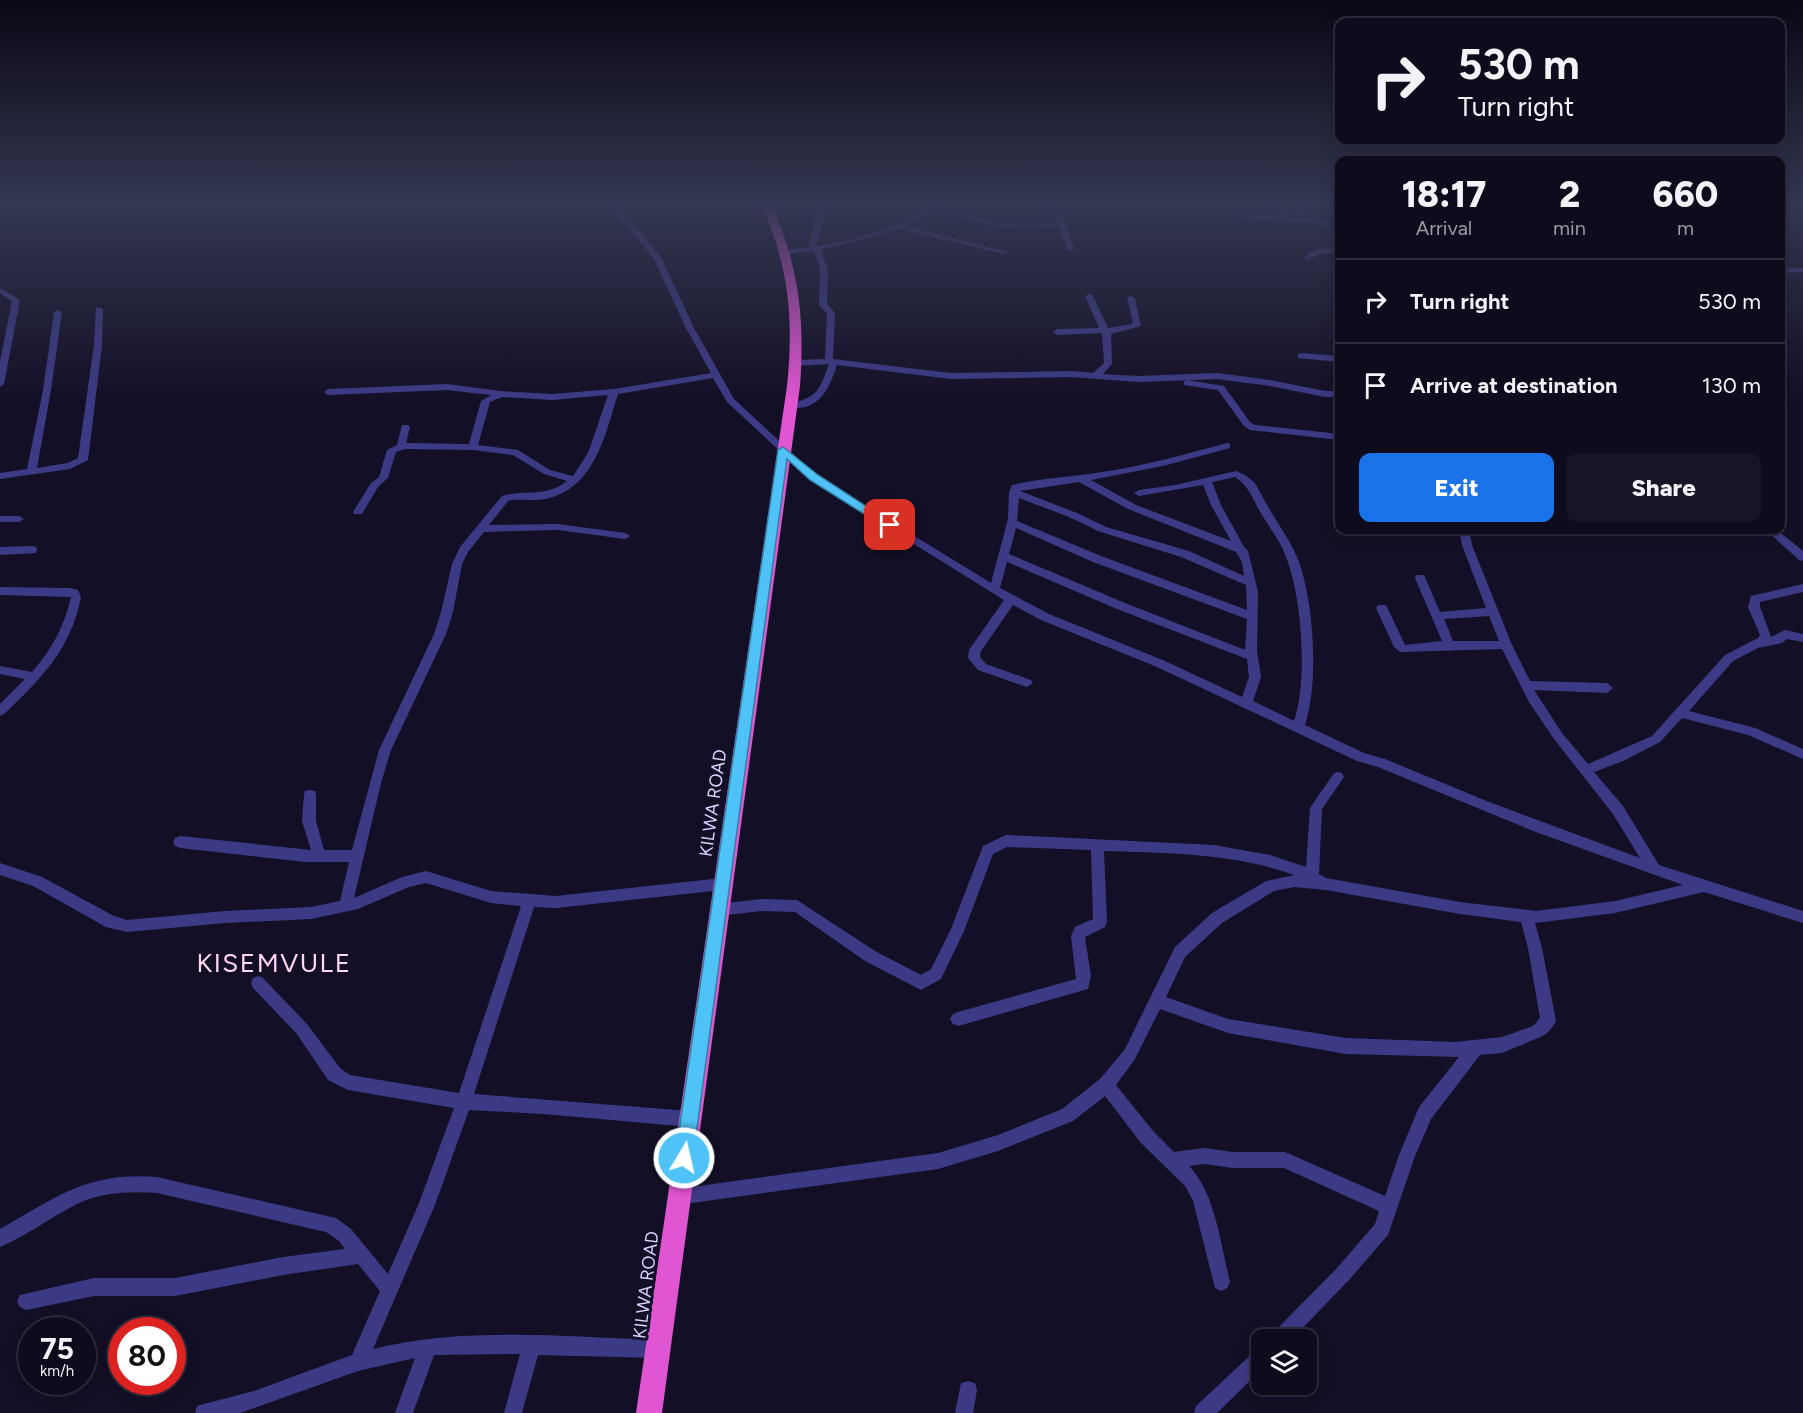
<!DOCTYPE html>
<style>
body{margin:0;font-family:Figtree,sans-serif;background:#171425;color:#f1f3f6;height:100vh;display:flex;flex-direction:column;font-size:22px;white-space:nowrap}
*{box-sizing:border-box;margin:0}
p{font-size:20px;color:#9b9ba3}
.icon{flex:none;width:33px;height:33px;fill:none;stroke:currentColor;stroke-width:2;stroke-linecap:round;stroke-linejoin:round}
.map{position:relative;flex:1;overflow:hidden}
.sheet{position:absolute;left:1335px;top:156px;width:450px;height:378px;display:flex;flex-direction:column;background:#0e0b1c;border-radius:12px;box-shadow:0 3px 15px #0003,0 0 0 2px #2e2b3b}
.sheet>*{flex:none}
.top-card{position:absolute;left:1335px;top:18px;width:450px;height:126px;border-radius:12px;box-shadow:0 3px 15px #0003,0 0 0 2px #2e2b3b;background:#0e0b1c;color:#f1f3f6;overflow:hidden}
.fabs{position:absolute;left:1251px;top:1329px;display:grid;gap:12px}
.fabs a{display:grid;place-items:center;width:66px;height:66px;border-radius:12px;background:#0e0b1c;box-shadow:0 3px 15px #0003,0 0 0 2px #2e2b3b;font-size:30px}
.speed{position:absolute;left:18px;top:1317px;display:flex;gap:12px;font-size:30px;font-weight:700;text-align:center}
.speed>*{display:grid;place-content:center;width:78px;height:78px;border-radius:50%;background:#0e0b1c;box-shadow:0 3px 15px #0003,0 0 0 2px #2e2b3b;line-height:1}
.speed small{font-size:15px;font-weight:400}
.speed .limit{border:9px solid #d22;background:#fff;color:#111}
.pin{position:absolute;display:grid;place-items:center;width:51px;height:51px;color:#fff;margin:-26px;border-radius:12px;box-shadow:0 3px 9px #0006}
.me{position:absolute;width:66px;margin:-33px;rotate:9deg;stroke-linejoin:round;filter:drop-shadow(0 0 4px #0008)}
.turn{display:flex;align-items:center;gap:21px;height:126px;padding:0 24px;font-size:27px}
.turn .icon{width:78px;height:78px;stroke-width:2.5}
.turn b{display:block;font-size:42px;line-height:51px}
.eta{display:flex;justify-content:space-evenly;align-items:center;height:102px;text-align:center}
.eta b{font-size:36px;font-weight:800;line-height:42px}
.cta{display:flex;gap:12px;margin-top:auto;padding:12px 24px}
.cta a{flex:1;height:69px;border-radius:12px;background:#1a73e8;color:#fff;font-size:24px;font-weight:800;line-height:69px;text-align:center}
.cta a+a{background:#171425;color:#f1f3f6}
ul{padding:0;list-style:none}
li{display:flex;align-items:center;gap:18px;height:84px;padding:0 24px;border-top:2px solid #2e2b3b}
li div{flex:1}
li b{display:block;font-size:22px}
li em{font-style:normal}
.map>svg:first-child{display:block}
.lines{fill:none;stroke-linecap:round;stroke-linejoin:round}
.minor{fill:#3d3a85;fill-rule:evenodd}
.trunk{fill:#e055d1;fill-rule:evenodd}
.route{fill:#4fc3f7;stroke:#337fa1;stroke-width:1.5}
.labels{text-anchor:middle;stroke-width:6;stroke-linejoin:round;paint-order:stroke}
.street-label{font-size:18px;fill:#d9d4ff;stroke:#130f26}
.near-quarter-label{font-size:26px;letter-spacing:1.5px;fill:#ffd6f0;stroke:#130f26}
</style>
<div class="map">
<svg width="1803" height="1413" viewBox="0 0 1803 1413">
<rect width="100%" height="100%" fill="#130f26"/>
<g class="lines">
<path class="minor" d="M604,203H611L643,234L662,259L694,328L734,399L817,476L991,583L1008,519L1009,492L1012,485C1041,478 1072,477 1102,472C1144,466 1186,454 1227,443L1230,444V448L1163,466L1091,480L1136,505L1231,541L1211,505L1203,485L1139,496L1134,493L1139,490L1175,485L1236,471L1245,475L1254,482C1260,491 1264,501 1270,510C1280,527 1292,543 1299,562C1314,605 1319,682 1305,725L1364,753L1385,759L1489,802L1640,858L1613,814L1554,739L1529,702L1502,649L1400,652L1394,647L1376,608L1378,605H1386L1405,645L1442,641L1415,578L1416,575H1424L1440,612L1486,608L1462,545L1459,530H1469L1472,545L1512,645L1530,681L1607,683L1613,688L1607,693L1534,690L1562,733L1588,764L1652,736L1725,655L1758,638L1760,635L1748,607L1751,596L1803,584V592L1760,602V607L1771,637L1785,630L1803,634V642L1787,639L1782,643L1758,648L1733,661L1689,711L1755,728L1803,749V759L1748,735L1682,718L1660,742L1623,761L1594,772L1623,806L1659,865L1803,911V923L1704,892L1615,913L1535,923L1542,948L1556,1021C1552,1029 1546,1035 1538,1038L1502,1053L1480,1055L1431,1119L1415,1156L1388,1235L1349,1280L1291,1340H1269L1272,1334L1337,1268L1375,1224L1379,1211L1284,1168H1233L1204,1164L1189,1166C1215,1192 1221,1246 1230,1282L1227,1288L1221,1291L1215,1288L1193,1201L1186,1187L1141,1143L1105,1096L1073,1121L998,1151L938,1169L677,1205L671,1203L669,1197L671,1191L677,1189L938,1153L998,1135L1062,1109L1100,1079L1125,1049L1175,947L1212,913L1266,881L1294,875C1233,853 1168,853 1104,851L1107,922L1105,927L1085,937L1091,976L1088,989L958,1026L953,1024L950,1019L953,1014L958,1012L1076,979L1071,936L1075,927L1093,919L1091,850L1007,847L993,854L964,931L941,979L921,990L865,961L795,912L762,911L718,916L713,914L711,910L713,906L718,904L762,899L797,900L875,951L921,975L931,969L951,929L983,846L1006,835L1030,836L1214,845L1270,855L1306,867L1310,808L1334,773L1338,772L1342,773L1344,777L1322,809L1319,874L1326,878L1460,902L1536,911L1615,901L1683,885L1533,831L1378,767L1357,761L1157,667L1041,620L1013,605L981,651L980,657L986,664L1031,680L1033,683L1027,687L978,670L968,658L969,650L1004,600L811,480L727,402L713,378L618,394C605,435 595,488 546,499C534,501 522,499 509,500L489,525L558,524L625,533L630,536L625,539L558,530L484,532L468,552L462,564L453,612L446,634L391,750L381,783L354,898L402,877L426,871L491,891L556,896L722,878L727,880L729,884L727,888L722,890L556,908L534,907L474,1094L690,1111L696,1113L698,1119L696,1125L690,1127L544,1114L469,1110L435,1205L373,1349C464,1326 567,1337 660,1340L666,1343L669,1349L666,1355L660,1358L538,1355L522,1413H504L520,1354H511L434,1355L413,1413H395L415,1358L358,1371L240,1413H195L197,1406L204,1404L254,1391L352,1355L380,1291L358,1264L283,1275L175,1296H94L26,1310L20,1307L17,1301L20,1295L94,1278H175L283,1257L345,1249L339,1241L326,1232L157,1193C130,1191 103,1192 79,1203C52,1216 28,1235 0,1247V1229C56,1197 89,1171 157,1177L336,1218L351,1229L388,1274L419,1203L454,1108L348,1090L328,1080L297,1034L253,988L251,983L253,978L258,976L263,978L307,1024L340,1068L350,1075L459,1093L521,906L491,903L426,883L409,887L358,909L311,919L225,923L127,932L106,927L33,886L0,875V863L42,877L114,916L127,920L225,911L311,907L340,901L349,862H305L180,848L175,846L173,842L175,838L180,836L311,850L302,821L304,795L305,791L310,790L315,791L316,795V821L324,850H352L379,750L434,634L441,612L452,564L460,547L502,496C527,489 545,498 567,481L544,474L513,455L473,450L405,449L396,452L388,478L378,487L362,514H354L353,512L371,483L379,477L387,450L397,445L402,425H408L410,427L406,443L469,444L481,401L491,395L447,390L328,395L324,392L328,389L447,384L501,391L552,394L614,389L711,373L686,328L654,259L637,238ZM608,395L588,453L573,476L550,470L518,450L478,445L490,402L502,397L552,400ZM1235,477C1248,485 1252,497 1259,510C1268,526 1280,540 1286,557C1302,597 1308,681 1294,721L1253,701L1261,677L1257,651L1258,592L1248,551L1244,547L1221,505L1212,482ZM1079,482L1128,509L1236,552L1242,562L1244,576L1189,551L1106,527L1077,513L1020,491ZM1019,498L1069,517L1098,531L1181,557L1246,585L1247,610L1101,556L1017,521ZM1016,528L1093,562L1247,619L1245,650L1125,603L1009,554ZM1007,562L1117,609L1247,659L1249,677L1242,697L1165,661L1049,614L1000,588ZM1489,616L1499,641H1453L1444,619ZM1294,887L1326,890L1460,914L1521,922L1528,948L1540,1018L1533,1026L1502,1037L1455,1042L1346,1038L1228,1019L1166,997L1185,957L1222,923L1274,891ZM1160,1009L1228,1033L1346,1054L1459,1057L1419,1107L1399,1155L1385,1196L1285,1152H1233L1204,1148L1174,1152L1153,1131L1116,1085L1135,1059Z
M816,203H824L823,223L816,246C842,243 870,235 895,226C911,220 923,203 941,203L935,208L999,223L1057,222L1050,203H1057L1075,249L1068,251L1058,226L999,227L930,211L905,226L1008,252L1004,254L899,229L821,250L828,269L827,304L835,313L833,359L951,373L1072,371L1093,373L1104,363L1102,333L1057,335L1053,332L1057,329L1099,328L1085,296L1089,294L1093,296L1108,328L1133,324L1127,298L1131,296L1135,298L1141,326L1111,334L1112,364L1103,374L1138,376L1217,373L1270,380L1325,391H1340V397H1325L1270,386L1217,379L1138,382L1072,377L951,379L837,365C829,389 820,411 789,408V404C818,397 819,391 829,364L796,366L792,363L796,360L825,359L827,314L819,305L820,269L814,251L787,254L783,252L787,250L808,247L815,223Z
M1309,203H1317L1299,218L1340,223V227L1314,223L1249,219L1232,215L1236,213L1291,218Z
M1266,205H1272L1292,215L1285,217L1266,209Z
M1340,248V252L1320,254L1308,260L1304,258L1315,250Z
M1803,268V272L1780,273V269Z
M0,288L20,300L4,384L0,387V361L12,301L0,293Z
M96,307L103,309L102,345L88,460L70,469L0,479V473L27,469L43,390L54,312L58,310L62,312L51,390L37,468L68,463L78,458L94,345Z
M1301,353L1340,356V362L1298,358V354Z
M1187,380L1224,386L1250,422L1255,425L1340,434V440L1250,430L1244,426L1218,390L1184,385V381Z
M0,516H19L24,519L19,522H0Z
M1766,530H1777L1803,551V561L1799,560Z
M32,546L36,547L37,550L36,553L0,555V547Z
M0,587L69,588L78,590L81,597C71,649 41,679 4,714L0,716V704L25,679L0,674V666L32,672C52,649 64,627 71,597L0,595Z
M1262,1347V1369L1217,1413H1194L1196,1406L1256,1350Z
M968,1381L975,1383L977,1390L973,1413H955L961,1383Z"/>
<path class="trunk" d="M761,203H771C799,266 805,318 800,386L662,1413H636L787,386C794,318 789,267 761,203Z"/>
</g>
<linearGradient id="sky" x2="0" y2="1"><stop stop-color="#0a0815"/><stop offset="0.51" stop-color="#333752"/><stop offset="1" stop-color="#333752" stop-opacity="0"/></linearGradient>
<rect width="1803" height="401" fill="url(#sky)"/>
<path class="route" d="M783,447L818,475L895,525L890,529L885,527L810,480L787,459L693,1158L690,1165L684,1167L677,1165L675,1158L778,450Z"/>
<g class="labels">
<g class="street-label">
<text transform="translate(713 803) rotate(-82)" y="6">KILWA ROAD</text>
<text transform="translate(646 1285) rotate(-83)" y="6">KILWA ROAD</text>
</g>
<g class="near-quarter-label">
<text x="274" y="972">KISEMVULE</text>
</g>
</g>
</svg>
<div class="fabs">
<a><svg class="icon" aria-label="layers" viewBox="0 0 24 24"><path d="M12 4l9 5-9 5-9-5zM3 14l9 5 9-5"/></svg></a>
</div>
<div class="speed"><div>75<small>km/h</small></div><div class="limit">80</div></div>
<div class="pin" style="left:890px;top:525px;background:#d93025"><svg class="icon" aria-label="arrive" viewBox="0 0 24 24"><path d="M6 21V4h12l-3 4 3 4H6"/></svg></div>
<svg class="me" style="left:684px;top:1158px" viewBox="-20 -20 40 40"><circle r="17" fill="#4fc3f7" stroke="#fff" stroke-width="3"/><path d="M0-11L8 9 0 5-8 9z" fill="#fff"/></svg>
<div class="top-card">
<div class="turn"><svg class="icon" aria-label="right" viewBox="0 0 24 24"><path d="M7 20v-9h11M14 6l5 5-5 5"/></svg><div><b>530 m</b>Turn right</div></div>
</div>
<section class="sheet">
<div class="eta">
<div><b>18:17</b><p>Arrival</p></div>
<div><b>2</b><p>min</p></div>
<div><b>660</b><p>m</p></div>
</div>
<ul>
<li><svg class="icon" aria-label="right" viewBox="0 0 24 24"><path d="M7 20v-9h11M14 6l5 5-5 5"/></svg><div><b>Turn right</b></div><em>530 m</em></li>
<li><svg class="icon" aria-label="arrive" viewBox="0 0 24 24"><path d="M6 21V4h12l-3 4 3 4H6"/></svg><div><b>Arrive at destination</b></div><em>130 m</em></li>
</ul>
<div class="cta"><a>Exit</a><a>Share</a></div>
</section>
</div>
